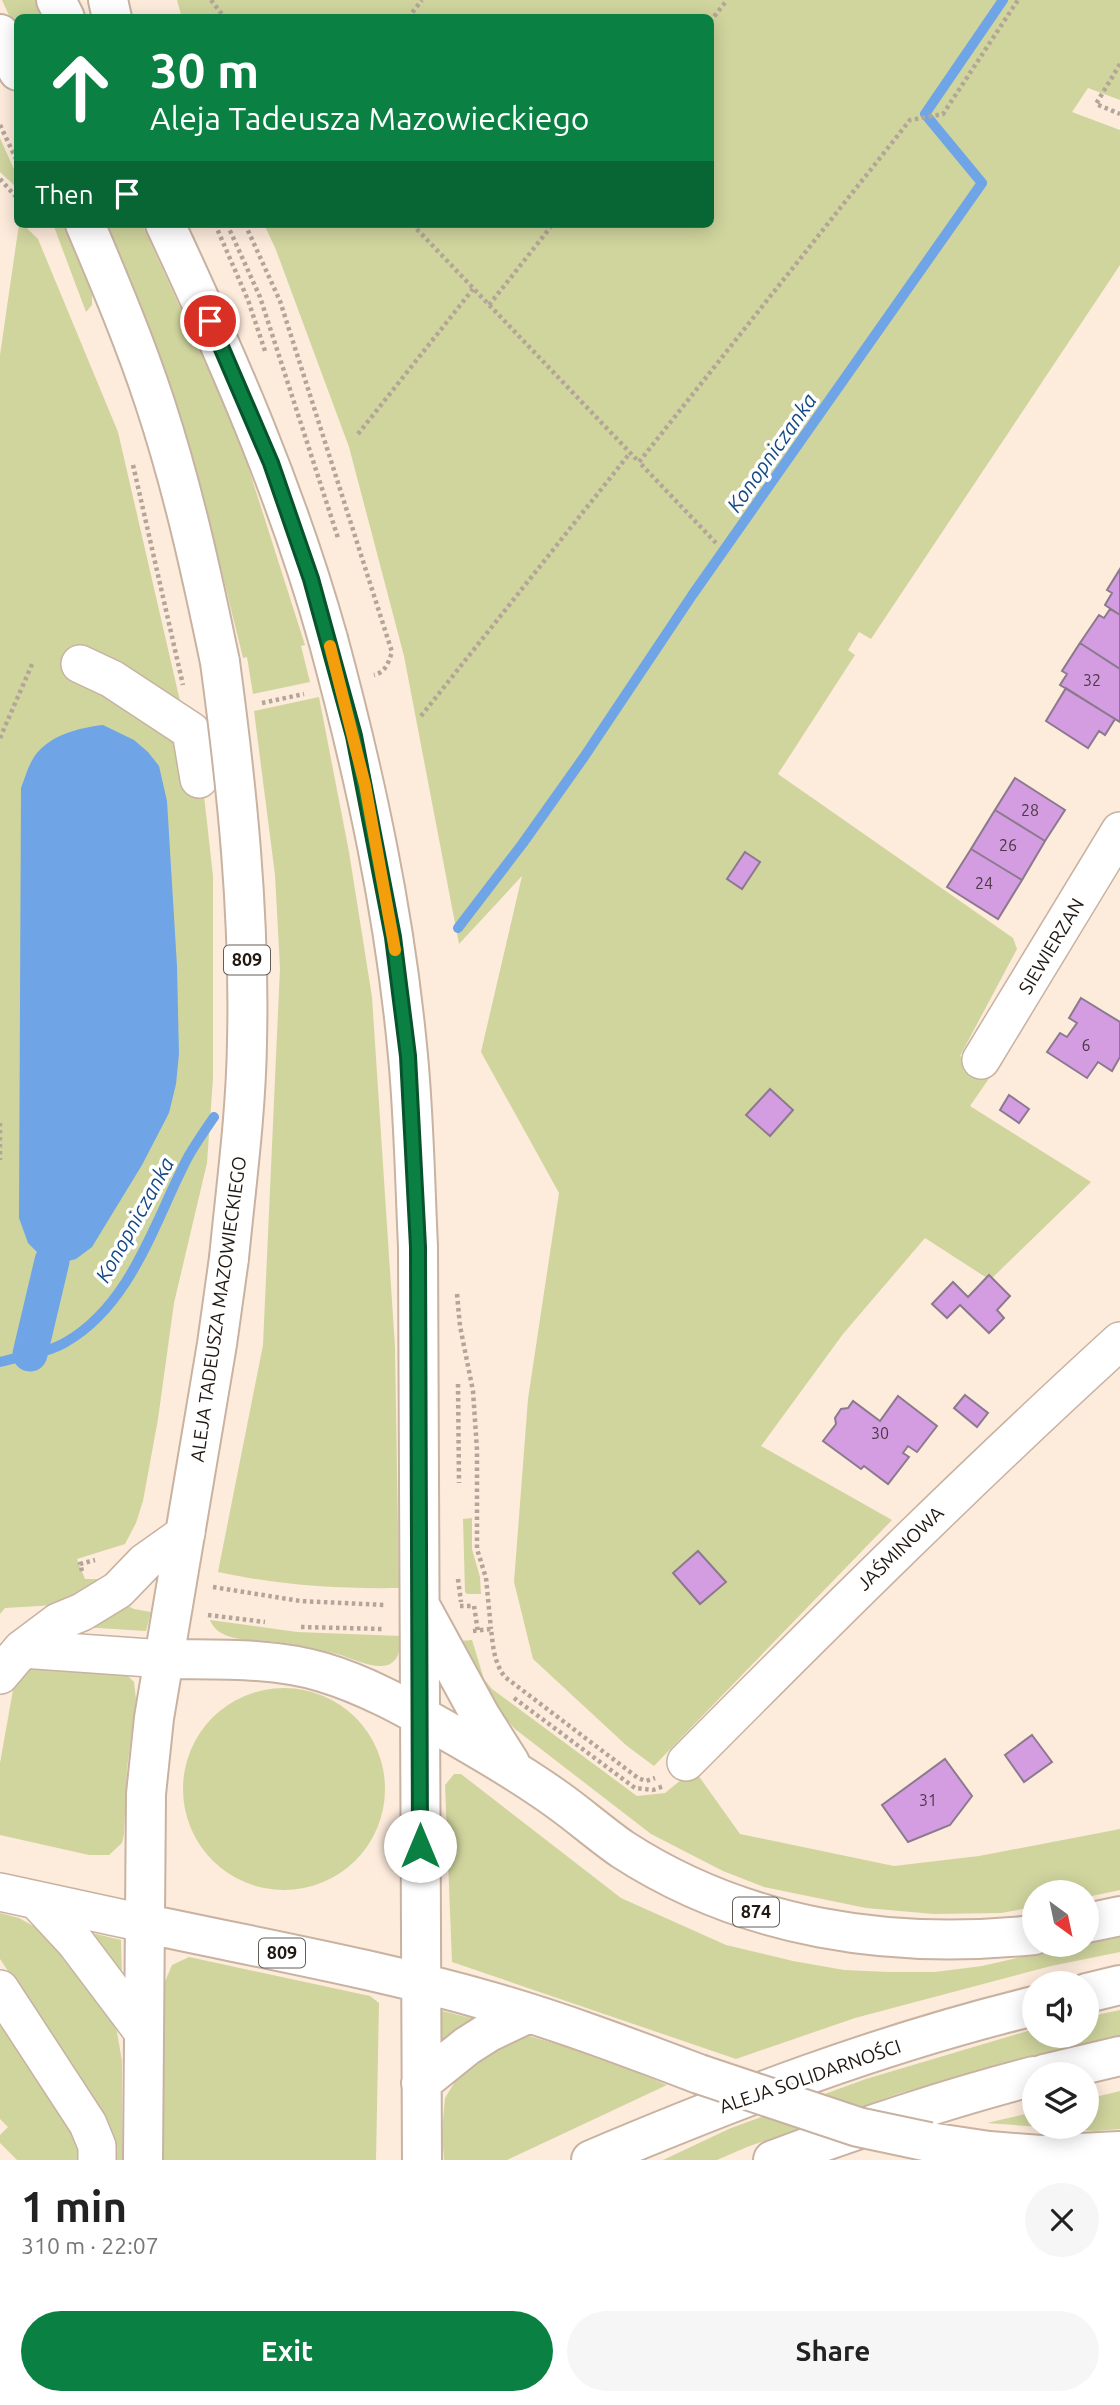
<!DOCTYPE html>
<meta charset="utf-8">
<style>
body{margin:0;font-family:Ubuntu,sans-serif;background:#f6f6f6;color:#222;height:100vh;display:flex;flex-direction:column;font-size:26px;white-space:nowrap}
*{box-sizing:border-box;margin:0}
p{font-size:23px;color:#767676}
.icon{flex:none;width:38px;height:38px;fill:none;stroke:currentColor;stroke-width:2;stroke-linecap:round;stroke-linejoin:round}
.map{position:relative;height:2160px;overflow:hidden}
.panel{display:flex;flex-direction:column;background:#fff;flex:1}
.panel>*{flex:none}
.hud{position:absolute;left:14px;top:14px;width:700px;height:214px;border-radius:10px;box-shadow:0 4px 18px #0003;background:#0b8043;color:#fff;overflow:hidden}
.needle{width:46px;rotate:147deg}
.buttons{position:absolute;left:1022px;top:1880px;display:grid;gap:14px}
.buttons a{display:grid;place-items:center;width:77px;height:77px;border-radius:50%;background:#fff;box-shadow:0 4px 18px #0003;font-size:35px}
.pin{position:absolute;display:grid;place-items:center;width:60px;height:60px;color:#fff;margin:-30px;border:4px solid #fff;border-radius:50%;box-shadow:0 2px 7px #0007}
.me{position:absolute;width:77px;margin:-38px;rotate:0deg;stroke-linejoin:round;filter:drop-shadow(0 0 5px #0008)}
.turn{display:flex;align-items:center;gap:24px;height:147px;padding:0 21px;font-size:32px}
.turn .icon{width:91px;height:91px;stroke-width:2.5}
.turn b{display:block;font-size:49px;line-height:60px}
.then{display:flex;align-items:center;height:66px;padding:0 21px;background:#0003;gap:14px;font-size:26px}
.round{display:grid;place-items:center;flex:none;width:74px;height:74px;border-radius:37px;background:#f6f6f6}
.summary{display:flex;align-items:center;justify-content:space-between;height:119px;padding:0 21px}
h1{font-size:42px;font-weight:700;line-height:52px}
.button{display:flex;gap:14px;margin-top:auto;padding:14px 21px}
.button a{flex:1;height:80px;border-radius:42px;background:#0b8043;color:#fff;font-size:28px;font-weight:700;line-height:80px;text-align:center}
.button a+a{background:#f6f6f6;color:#222}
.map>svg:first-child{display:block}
.green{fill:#d0d59e}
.water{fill:#6fa4e6}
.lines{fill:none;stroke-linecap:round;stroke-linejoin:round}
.stream{stroke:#6fa4e6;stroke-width:10}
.canal{stroke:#6fa4e6;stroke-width:35}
.building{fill:#d59de1;stroke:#8b7a8e;stroke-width:2}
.minor-casing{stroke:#c8b2a1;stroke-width:40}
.major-casing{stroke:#c8b2a1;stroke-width:42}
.path{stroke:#b4a599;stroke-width:4.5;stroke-dasharray:3.5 3.5;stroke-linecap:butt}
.minor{stroke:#fff;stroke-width:37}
.major{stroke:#fff;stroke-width:38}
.major-bridge-casing{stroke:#c8b2a1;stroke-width:42;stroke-linecap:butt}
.major-bridge{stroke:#fff;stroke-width:38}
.route-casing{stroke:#07532c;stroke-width:18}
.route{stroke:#0b8043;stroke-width:12}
.slow{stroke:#f59e0b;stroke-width:12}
.labels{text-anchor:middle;stroke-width:7;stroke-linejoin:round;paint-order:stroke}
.number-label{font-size:16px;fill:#4d3945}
.shield{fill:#fff;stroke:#635d58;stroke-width:2}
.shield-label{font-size:18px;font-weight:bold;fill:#201811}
.street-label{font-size:19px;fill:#201811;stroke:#fff}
.water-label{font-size:21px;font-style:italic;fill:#134884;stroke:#fff}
</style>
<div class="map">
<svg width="1120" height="2160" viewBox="0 0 1120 2160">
<rect width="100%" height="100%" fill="#fdebdc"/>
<path class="green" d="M2,0H36L45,17L18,18L17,33Z
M177,0H1120V100L1088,88L1072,112L1120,130V265L871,639L859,632L848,650L855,655L778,774L1013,938L1017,949L960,1056L990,1077L970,1106L1091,1182L990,1280L925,1238L843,1334L761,1446L892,1520L654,1766L627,1746L533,1659L514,1582L528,1399L559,1193L481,1052L522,876L459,944L404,656L349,447L276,250L264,224H710V18H182Z
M0,138L17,176V188L0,172Z
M19,224H23L38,239L118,432L180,701L195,715L213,876V1078L207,1163L174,1303L158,1419L143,1501L136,1523L125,1544L77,1559L85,1579H98L104,1584L56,1605L5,1608L0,1614V355Z
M53,224H66L92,287V305L86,312Z
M102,224H142L238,435L305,645L301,646L310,682L253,694L247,657L243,658L215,544L185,438Z
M319,697L349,852L372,997L395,1347L399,1588C338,1589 277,1585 218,1572L263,1345L280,968L275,875L254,711Z
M472,1518V1549L480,1577L481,1594H467L465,1592L463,1519Z
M120,1602L134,1609L151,1612L146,1631L81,1627Z
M210,1620L297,1632L401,1636C401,1685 362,1661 337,1654C317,1649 298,1645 278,1642C257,1639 219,1644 210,1620Z
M472,1640L484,1679L492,1689L637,1796L665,1793L682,1779L698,1775L740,1834L894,1866L979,1856L1120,1829V1890L1087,1897V1892H1034V1907L1001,1913L934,1914L866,1908L764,1887L723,1871L651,1834L515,1729L478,1688L460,1641Z
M27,1663L126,1674L134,1682L136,1699L127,1769L124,1834L122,1843L109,1855H89L0,1835V1763L13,1690Z
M183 1789a101 101 0 1 1 202 0a101 101 0 1 1-202 0Z
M454,1774H461L621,1898L726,1945L793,1961L844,1970L888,1972H935L982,1966L1078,1944H1087V1942L1120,1935V1952L1051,1966L855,2018L736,2059L452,1962L445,1785Z
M0,1913L19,1918L55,1938L107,2005L117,2032L122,2061V2160H110L40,2019L0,1959Z
M84,1931L121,1940L122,1978Z
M189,1957L370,1996L379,2003L376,2160H162L164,1984L172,1965Z
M1120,2010V2036L900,2093L747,2147L717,2160H663L731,2128L866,2079L1031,2030L1034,2029V2035H1087V2017Z
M442,2011L475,2019L441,2046V2012Z
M0,2016L84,2150L85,2160H17L0,2143V2135L8,2127L0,2119Z
M529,2036L601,2057L667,2085L507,2160H444L442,2132L445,2098L464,2067L490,2047Z
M1120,2091V2129L1096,2131L987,2123L1034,2112V2126H1087V2099Z"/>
<path class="water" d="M103,725L134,740L148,752L159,766L167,801L177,966L179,1054L176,1084L169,1113L142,1165L92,1247L76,1259L61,1263L43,1258L28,1243L19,1218L21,788C25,778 28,766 34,757C49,735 78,728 103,725Z"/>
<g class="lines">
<path class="stream" d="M458,928L523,843L584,757L693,594L982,183L925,114L1003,0
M0,1362C21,1356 48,1353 66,1342C132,1304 155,1220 188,1157C196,1143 205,1130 214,1117"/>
<path class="canal" d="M30,1354L52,1261"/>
</g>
<path class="building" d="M1120,569V615L1105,605L1112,593L1107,590Z
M1110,609L1120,615V669L1080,643L1099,615L1104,618Z
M1080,643L1120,669V722L1060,685L1067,674L1062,671Z
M1066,688L1115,719L1105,735L1099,731L1088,748L1046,721Z
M1015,778L1065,810L1045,841L995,810Z
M995,810L1045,841L1022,880L971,849Z
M971,849L1022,880L998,919L947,887Z
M745,852L760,862L742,889L727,879Z
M1081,998L1120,1022V1057L1112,1071L1098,1062L1087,1078L1047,1052L1060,1033L1067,1037L1077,1023L1069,1018Z
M770,1089L793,1110L770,1136L746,1115Z
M1009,1095L1029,1109L1019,1123L1000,1110Z
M989,1275L1010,1296L997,1310L1004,1318L989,1333L960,1305L947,1318L932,1304L953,1282L968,1297Z
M965,1395L988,1413L977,1427L954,1408Z
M898,1396L937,1426L917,1452L908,1446L903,1453L909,1457L888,1484L864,1466L861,1469L823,1441L836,1424L835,1418L841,1409L848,1408L853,1401L880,1421Z
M698,1551L726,1582L700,1604L673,1573Z
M1032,1735L1052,1762L1024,1782L1005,1755Z
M945,1759L972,1796L950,1825L908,1842L882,1805Z"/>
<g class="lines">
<g class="minor-casing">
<path id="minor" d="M80,664L112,679L191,731L199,779
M981,1060L1120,831
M22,1649L164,1659
M0,1675L22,1649L58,1622L82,1612L118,1590L145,1562L186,1533
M686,1762C828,1619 971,1477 1120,1341
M0,1892L143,1923
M37,1901L76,1943L143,2032
M0,1989L88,2124L97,2146V2160"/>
</g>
<g class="major-casing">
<path id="major" d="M56,0L65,18
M108,0L112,18
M0,34L18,71
M85,224C110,283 135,342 155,403C183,488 202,575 220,662
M165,224C229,361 287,493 328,639
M418,1247L422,2160
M422,1609L481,1717L510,1763
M164,1659C216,1660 271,1657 322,1672C366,1685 407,1708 447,1731C484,1752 520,1773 555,1798C578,1814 599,1833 622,1849C745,1929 891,1950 1034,1935
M143,1923C259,1948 378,1969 492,2002C562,2022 630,2048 699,2074
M1087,1923L1120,1916
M1087,1993L1120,1985
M1044,2074L1120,2056
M421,2083L467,2046L489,2032L529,2013
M929,2142L989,2151L1041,2155L1120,2151
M143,2160L146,1794L154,1718L217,1344L229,1258
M591,2160C735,2099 882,2043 1034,2006
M773,2160C859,2128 945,2099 1034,2076"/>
</g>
<path class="path" d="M211,0L225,18
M408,18L422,0
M710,22L727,0
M1120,64L1096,104L1120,114
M0,125L18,163
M0,179L18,199
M215,224L248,300L266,354
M227,224L260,297L338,538
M245,224L280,301L392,652C388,663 386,672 374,675
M412,224L639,462
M489,305L553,224
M358,434L473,289
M133,465L183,685
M716,543L639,462L910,120L943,114L1018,0
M262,703L304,694
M421,716L630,453
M0,738L33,662
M0,1123V1160
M457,1294L460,1326L473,1391L477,1450V1549L486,1578L491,1629
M458,1384L459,1483
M82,1571L80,1564L95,1560
M458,1579L461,1602
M213,1587L300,1601L385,1605
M460,1606H474L478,1632
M208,1615L265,1622
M301,1627L383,1629
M473,1631L491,1629C493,1646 494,1663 505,1677L638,1778L646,1781L655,1778
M514,1698L635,1788L653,1790L664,1786"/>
<use href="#minor" class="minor"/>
<use href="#major" class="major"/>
<g class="major-bridge-casing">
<path id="major-bridge" d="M328,639C365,776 395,914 408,1056C414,1119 415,1183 418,1247
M220,662C237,788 250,914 247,1042C246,1114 236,1186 229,1258
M699,2074L858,2127L929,2142"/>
</g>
<use href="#major-bridge" class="major-bridge"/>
</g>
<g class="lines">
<g class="route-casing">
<path id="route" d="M210,321L271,463L311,579L354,736L393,937L408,1056L418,1247L420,1846"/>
</g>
<use href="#route" class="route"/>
<path class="slow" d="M330,646L365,785L395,950"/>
</g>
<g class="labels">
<g class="number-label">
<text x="1092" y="686">32</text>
<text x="1030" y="816">28</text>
<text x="1008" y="851">26</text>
<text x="984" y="889">24</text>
<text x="1086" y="1051">6</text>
<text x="880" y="1439">30</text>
<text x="928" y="1806">31</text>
</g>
<g class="shield">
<rect x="224" y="945.5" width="46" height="29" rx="5"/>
<rect x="733" y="1897.5" width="46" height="29" rx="5"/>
<rect x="259" y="1938.5" width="46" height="29" rx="5"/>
</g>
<g class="shield-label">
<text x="247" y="966">809</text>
<text x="756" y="1918">874</text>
<text x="282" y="1959">809</text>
</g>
<g class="street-label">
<text transform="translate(1051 946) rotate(-59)" y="7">SIEWIERZAN</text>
<text transform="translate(218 1309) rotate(-82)" y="7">ALEJA TADEUSZA MAZOWIECKIEGO</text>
<text transform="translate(900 1548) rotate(-44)" y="7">JAŚMINOWA</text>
<text transform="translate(810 2076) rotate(-19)" y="7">ALEJA SOLIDARNOŚCI</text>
</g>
<g class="water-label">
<text transform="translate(772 453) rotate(-55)" y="7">Konopniczanka</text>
<text transform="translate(135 1220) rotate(-61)" y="7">Konopniczanka</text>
</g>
</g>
</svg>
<div class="buttons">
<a><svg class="needle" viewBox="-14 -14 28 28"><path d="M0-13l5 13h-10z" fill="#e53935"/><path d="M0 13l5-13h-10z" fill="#767676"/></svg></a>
<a><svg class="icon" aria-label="sound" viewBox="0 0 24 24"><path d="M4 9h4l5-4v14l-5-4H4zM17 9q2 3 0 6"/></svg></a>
<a><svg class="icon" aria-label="layers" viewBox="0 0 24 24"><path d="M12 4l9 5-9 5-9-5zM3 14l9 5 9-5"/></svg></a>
</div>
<div class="pin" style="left:210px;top:321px;background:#d93025"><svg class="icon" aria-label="arrive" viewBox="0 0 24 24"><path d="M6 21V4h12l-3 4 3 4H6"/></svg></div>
<svg class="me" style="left:420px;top:1846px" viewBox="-20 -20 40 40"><circle r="19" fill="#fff"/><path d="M0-13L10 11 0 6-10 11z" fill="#0b8043"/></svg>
<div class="hud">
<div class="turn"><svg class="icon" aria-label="ahead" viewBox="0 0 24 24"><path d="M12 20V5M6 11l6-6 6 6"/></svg><div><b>30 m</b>Aleja Tadeusza Mazowieckiego</div></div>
<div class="then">Then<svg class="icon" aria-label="arrive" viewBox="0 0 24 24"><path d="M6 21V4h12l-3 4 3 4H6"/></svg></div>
</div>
</div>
<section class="panel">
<div class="summary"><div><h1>1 min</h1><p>310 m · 22:07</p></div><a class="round"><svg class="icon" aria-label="close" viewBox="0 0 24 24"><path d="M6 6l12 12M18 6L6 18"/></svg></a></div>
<div class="button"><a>Exit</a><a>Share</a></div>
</section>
